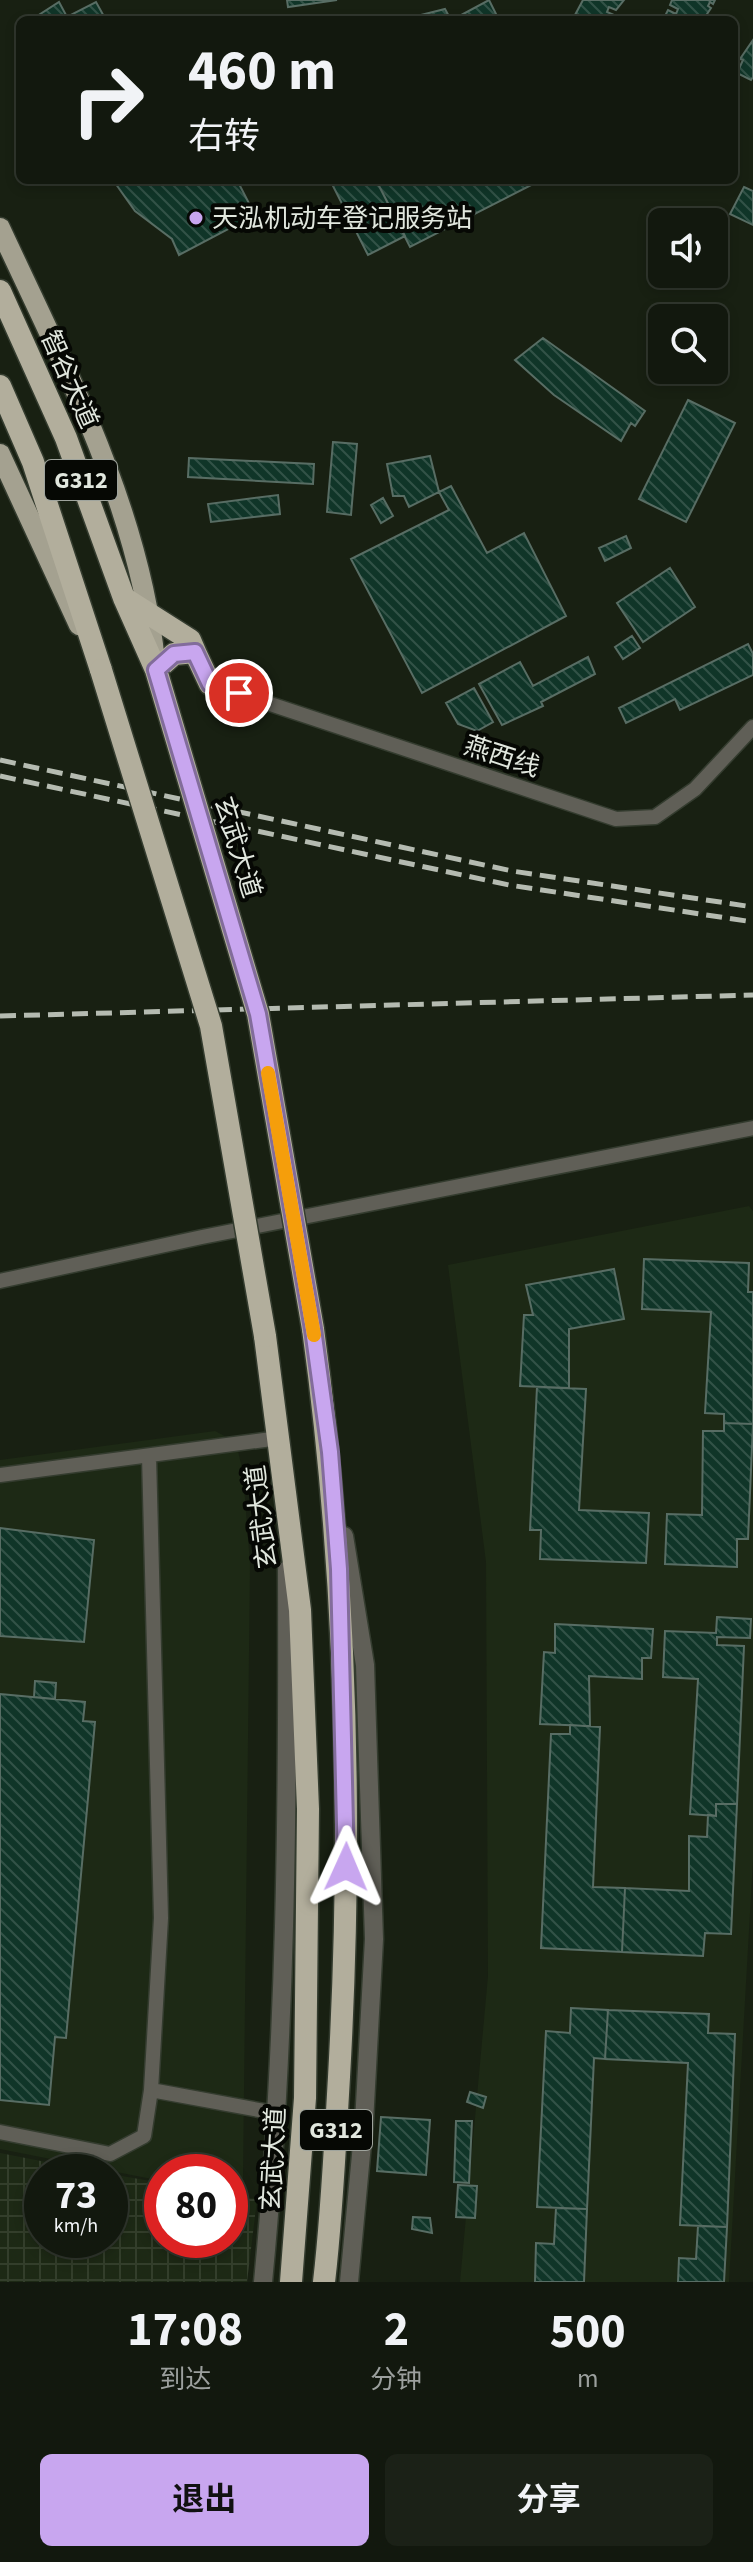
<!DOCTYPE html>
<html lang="zh">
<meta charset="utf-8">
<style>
body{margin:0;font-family:"Source Sans 3","Noto Sans SC",sans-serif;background:#1b2117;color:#f1f3f6;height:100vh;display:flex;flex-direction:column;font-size:30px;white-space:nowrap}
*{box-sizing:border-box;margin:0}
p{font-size:26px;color:#9ca09e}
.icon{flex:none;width:44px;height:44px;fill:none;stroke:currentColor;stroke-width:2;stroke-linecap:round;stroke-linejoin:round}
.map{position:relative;height:2282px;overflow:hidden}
.panel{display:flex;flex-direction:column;background:#12180e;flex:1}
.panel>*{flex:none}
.banner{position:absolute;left:16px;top:16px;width:722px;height:168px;border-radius:12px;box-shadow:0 4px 12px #0003,0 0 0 2px #31372e;background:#12180e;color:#f1f3f6;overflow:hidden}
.buttons{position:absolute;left:648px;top:208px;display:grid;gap:16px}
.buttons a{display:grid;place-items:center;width:80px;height:80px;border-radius:12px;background:#12180e;box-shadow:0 4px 12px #0003,0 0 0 2px #31372e;font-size:40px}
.speed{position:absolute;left:24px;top:2154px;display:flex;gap:16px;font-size:40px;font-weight:700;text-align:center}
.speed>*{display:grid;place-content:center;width:104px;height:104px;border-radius:50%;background:#12180e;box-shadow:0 4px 12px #0003,0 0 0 2px #31372e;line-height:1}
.speed small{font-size:20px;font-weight:400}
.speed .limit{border:12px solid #d22;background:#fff;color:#111}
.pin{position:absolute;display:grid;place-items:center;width:68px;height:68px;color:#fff;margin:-34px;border:4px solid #fff;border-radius:50%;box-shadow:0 2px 8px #0007}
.me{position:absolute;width:88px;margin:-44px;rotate:1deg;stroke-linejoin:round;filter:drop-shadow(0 0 6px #0008)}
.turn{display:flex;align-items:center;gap:28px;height:168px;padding:0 40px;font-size:36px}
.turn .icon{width:104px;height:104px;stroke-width:2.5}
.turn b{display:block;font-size:56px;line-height:68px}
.eta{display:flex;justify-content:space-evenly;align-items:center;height:136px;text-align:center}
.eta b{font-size:48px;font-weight:700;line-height:56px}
.cta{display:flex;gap:16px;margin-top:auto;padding:16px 40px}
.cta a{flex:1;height:92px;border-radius:12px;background:#c8a6ef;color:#111;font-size:32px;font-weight:700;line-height:92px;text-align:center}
.cta a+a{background:#1b2117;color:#f1f3f6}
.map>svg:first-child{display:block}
.built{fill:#1d2915}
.industrial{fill:url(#industrial-grid)}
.building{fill:url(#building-back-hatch);stroke:#586d64;stroke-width:2}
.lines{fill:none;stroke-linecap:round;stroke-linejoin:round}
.minor-casing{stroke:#343c2f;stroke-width:17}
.tertiary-casing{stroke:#343c2f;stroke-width:21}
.primary-casing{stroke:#343c2f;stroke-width:23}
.trunk-casing{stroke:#343c2f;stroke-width:25}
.minor{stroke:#605f57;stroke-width:14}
.tertiary{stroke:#605f57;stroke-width:18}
.primary{stroke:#a4a190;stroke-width:20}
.trunk{stroke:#b2ae9c;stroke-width:22}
.rail{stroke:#b5bbb1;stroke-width:5;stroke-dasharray:16 8;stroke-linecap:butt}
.trunk-bridge-casing{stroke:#343c2f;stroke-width:25;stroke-linecap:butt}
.trunk-bridge{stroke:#b2ae9c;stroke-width:22}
.route-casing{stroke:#826c9b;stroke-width:20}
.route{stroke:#c8a6ef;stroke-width:14}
.slow{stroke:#f59e0b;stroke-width:14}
.poi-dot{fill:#c8a6ef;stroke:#060804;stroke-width:3}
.labels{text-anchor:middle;stroke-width:8;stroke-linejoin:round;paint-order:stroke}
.shield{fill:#060804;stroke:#9fa49d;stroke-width:2}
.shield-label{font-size:24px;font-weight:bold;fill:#e1e7de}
.poi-label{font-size:26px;fill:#e1e7de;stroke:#060804;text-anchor:start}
.street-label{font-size:26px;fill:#e1e7de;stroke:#060804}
</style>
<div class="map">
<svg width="753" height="2282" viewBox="0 0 753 2282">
<defs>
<pattern id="industrial-grid" width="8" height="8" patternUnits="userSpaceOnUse" patternTransform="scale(2)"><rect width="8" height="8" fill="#1d2915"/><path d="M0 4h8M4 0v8" fill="none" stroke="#333e2b"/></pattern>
<pattern id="building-back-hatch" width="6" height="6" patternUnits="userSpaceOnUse" patternTransform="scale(2)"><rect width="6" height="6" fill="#103528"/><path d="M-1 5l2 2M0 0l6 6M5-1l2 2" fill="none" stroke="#325247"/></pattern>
</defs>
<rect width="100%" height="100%" fill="#182012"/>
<path class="built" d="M749,1206L753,1211V1860L729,2282H460L488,1976L486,1562L448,1265Z
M215,1431L236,1442L243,1473L250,1564L243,2178L232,2191L230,2172H162V2181L0,2149V1460Z"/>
<path class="industrial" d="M0,2153L97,2172H42V2240H110V2174L162,2183V2240H230V2195L257,2199L247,2282H0Z"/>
<path class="building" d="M287,0H337L288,7Z
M489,0L499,20H452Z
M583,0H624L616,10L609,7L607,12L614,15L611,20H579L575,15Z
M672,0H715L713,4L710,2L708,6L711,8L703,20H663L668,10L676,14L678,9L670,5Z
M59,2L67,17L96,2L106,20H31Z
M445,9L451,20H401Z
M753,40V77L751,80L737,73L743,60L740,59Z
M113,180H237L255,215L179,255L172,239L135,211Z
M345,180H376L405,236L368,255L333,186Z
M376,180H541L410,247Z
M744,187L753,191V225L730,214Z
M543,338L645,411L635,426L631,423L621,441L554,395L515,360Z
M688,400L735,423L686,522L639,499Z
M333,442L357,444L351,515L327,512Z
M430,456L439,492L409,507L404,496H393L387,464Z
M189,458L314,464L313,484L188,477Z
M451,486L487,553L524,533L566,616L422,693L351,559L449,510L439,492Z
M278,495L280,514L211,522L208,504Z
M383,498L393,516L381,523L371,505Z
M626,536L631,548L605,561L599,548Z
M670,568L695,607L643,642L617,603Z
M632,636L640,648L623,659L615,647Z
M748,644L753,654V675L680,710L675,699L626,723L619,708Z
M588,657L595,674L541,702L543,706L502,725L479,684L520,662L533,686Z
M474,688L493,722L477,731L458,724L446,703Z
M644,1259L749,1263L748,1292H753V1424L724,1423V1414L705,1413L711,1312L642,1309Z
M614,1269L624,1319L569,1329V1388L520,1386L524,1315H533L526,1285Z
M537,1387L586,1389L579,1510L649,1513L646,1563L540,1559L541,1530H530Z
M724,1423L753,1424L748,1539H737V1567L665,1564L667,1514L702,1515L703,1431H724Z
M0,1528L94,1540L84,1642L0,1636Z
M717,1617L751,1619L750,1638L717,1637V1645L744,1646L737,1804H716V1816L690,1814L698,1679L663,1677L665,1631L716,1633Z
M555,1624L653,1629L651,1658H642V1679L589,1676L590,1726L540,1724L544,1652L555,1653Z
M35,1681L56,1683L55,1699L34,1697Z
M0,1694L85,1702L83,1721L95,1722L66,2038L55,2037L49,2105L0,2100Z
M570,1725L600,1727L593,1887L625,1888L622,1952L541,1948L551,1734H570Z
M716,1804H737L731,1934L705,1933L703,1956L622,1952L625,1888L689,1891V1836L707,1837L708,1815L716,1816Z
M571,2008L608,2010L605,2059L594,2058L587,2209L537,2207L546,2031L570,2033Z
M608,2010L709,2014L708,2033L735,2034L727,2227L680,2225L688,2063L605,2059Z
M470,2092L486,2097L483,2108L467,2102Z
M381,2117L430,2120L426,2175L377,2171Z
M456,2121H472L469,2183L454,2182Z
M458,2185L477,2186L475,2218L456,2217Z
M556,2208L587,2209L584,2282H535L536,2243L554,2244Z
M413,2217L430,2218L432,2233L412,2229Z
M698,2226L727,2227L724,2282H678L679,2258L696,2259Z"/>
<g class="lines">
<g class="minor-casing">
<path id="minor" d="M210,684L616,819L655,817L695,789L753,727
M0,1281L202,1237L753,1128
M0,1475L279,1438
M151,2090L275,2113
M0,2132L110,2154L144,2136L151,2090L161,1918L149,1456"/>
</g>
<g class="tertiary-casing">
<path id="tertiary" d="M344,1536L365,1665L374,1939L364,2123L349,2282
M263,2282C286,2046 288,1807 287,1570"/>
</g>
<g class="primary-casing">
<path id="primary" d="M0,228C64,366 140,509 155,662
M0,454L79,625"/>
</g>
<g class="trunk-casing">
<path id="trunk" d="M0,291L66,438L124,598L156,670L174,654L195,652L210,684
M0,386L33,462L101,670
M124,598L190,640L199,661
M313,1329C347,1577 353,1827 339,2077C335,2145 332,2214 324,2282
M265,1336L300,1610L308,1809L305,2098L291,2282"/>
</g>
<use href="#minor" class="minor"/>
<use href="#tertiary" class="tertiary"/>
<use href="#primary" class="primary"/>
<use href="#trunk" class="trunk"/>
<path class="rail" d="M0,760L512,871L753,907
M0,776L509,885L753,922
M0,1016L753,995"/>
<g class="trunk-bridge-casing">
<path id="trunk-bridge" d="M101,670L211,1026L265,1336
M156,670L258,1014L313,1329"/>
</g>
<use href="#trunk-bridge" class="trunk-bridge"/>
</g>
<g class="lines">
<g class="route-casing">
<path id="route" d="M239,693L210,684L195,652L174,654L156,670L258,1014L313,1329L330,1452L339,1569L346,1867"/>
</g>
<use href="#route" class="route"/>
<path class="slow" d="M268,1073L314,1335"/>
</g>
<circle class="poi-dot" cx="196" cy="218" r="8"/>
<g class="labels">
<g class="shield">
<rect x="45" y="460" width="72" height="40" rx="6"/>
<rect x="300" y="2110" width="72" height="40" rx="6"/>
</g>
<g class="shield-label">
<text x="81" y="488">G312</text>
<text x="336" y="2138">G312</text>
</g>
<g class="poi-label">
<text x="212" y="227">天泓机动车登记服务站</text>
</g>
<g class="street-label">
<text transform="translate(70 379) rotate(66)" y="9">智谷大道</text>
<text transform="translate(502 756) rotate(18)" y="9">燕西线</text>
<text transform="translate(238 847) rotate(73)" y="9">玄武大道</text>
<text transform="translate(261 1517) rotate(-97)" y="9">玄武大道</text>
<text transform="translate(273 2159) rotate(-87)" y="9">玄武大道</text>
</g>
</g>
</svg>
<div class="buttons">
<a><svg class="icon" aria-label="sound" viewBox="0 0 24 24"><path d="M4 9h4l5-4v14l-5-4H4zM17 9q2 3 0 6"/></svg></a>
<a><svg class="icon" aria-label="search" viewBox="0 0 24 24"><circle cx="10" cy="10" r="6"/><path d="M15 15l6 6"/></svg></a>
</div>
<div class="speed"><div>73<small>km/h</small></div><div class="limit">80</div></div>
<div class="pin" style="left:239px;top:693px;background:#d93025"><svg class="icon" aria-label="arrive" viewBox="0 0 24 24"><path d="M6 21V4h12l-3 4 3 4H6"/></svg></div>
<svg class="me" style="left:346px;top:1867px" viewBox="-20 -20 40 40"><path d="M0-17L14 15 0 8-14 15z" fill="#c8a6ef" stroke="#fff" stroke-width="4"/></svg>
<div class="banner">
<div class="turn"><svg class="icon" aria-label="right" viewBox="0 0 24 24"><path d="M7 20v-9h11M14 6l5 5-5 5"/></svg><div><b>460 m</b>右转</div></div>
</div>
</div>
<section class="panel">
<div class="eta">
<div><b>17:08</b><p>到达</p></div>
<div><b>2</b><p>分钟</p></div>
<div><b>500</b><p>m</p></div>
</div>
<div class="cta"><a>退出</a><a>分享</a></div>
</section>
